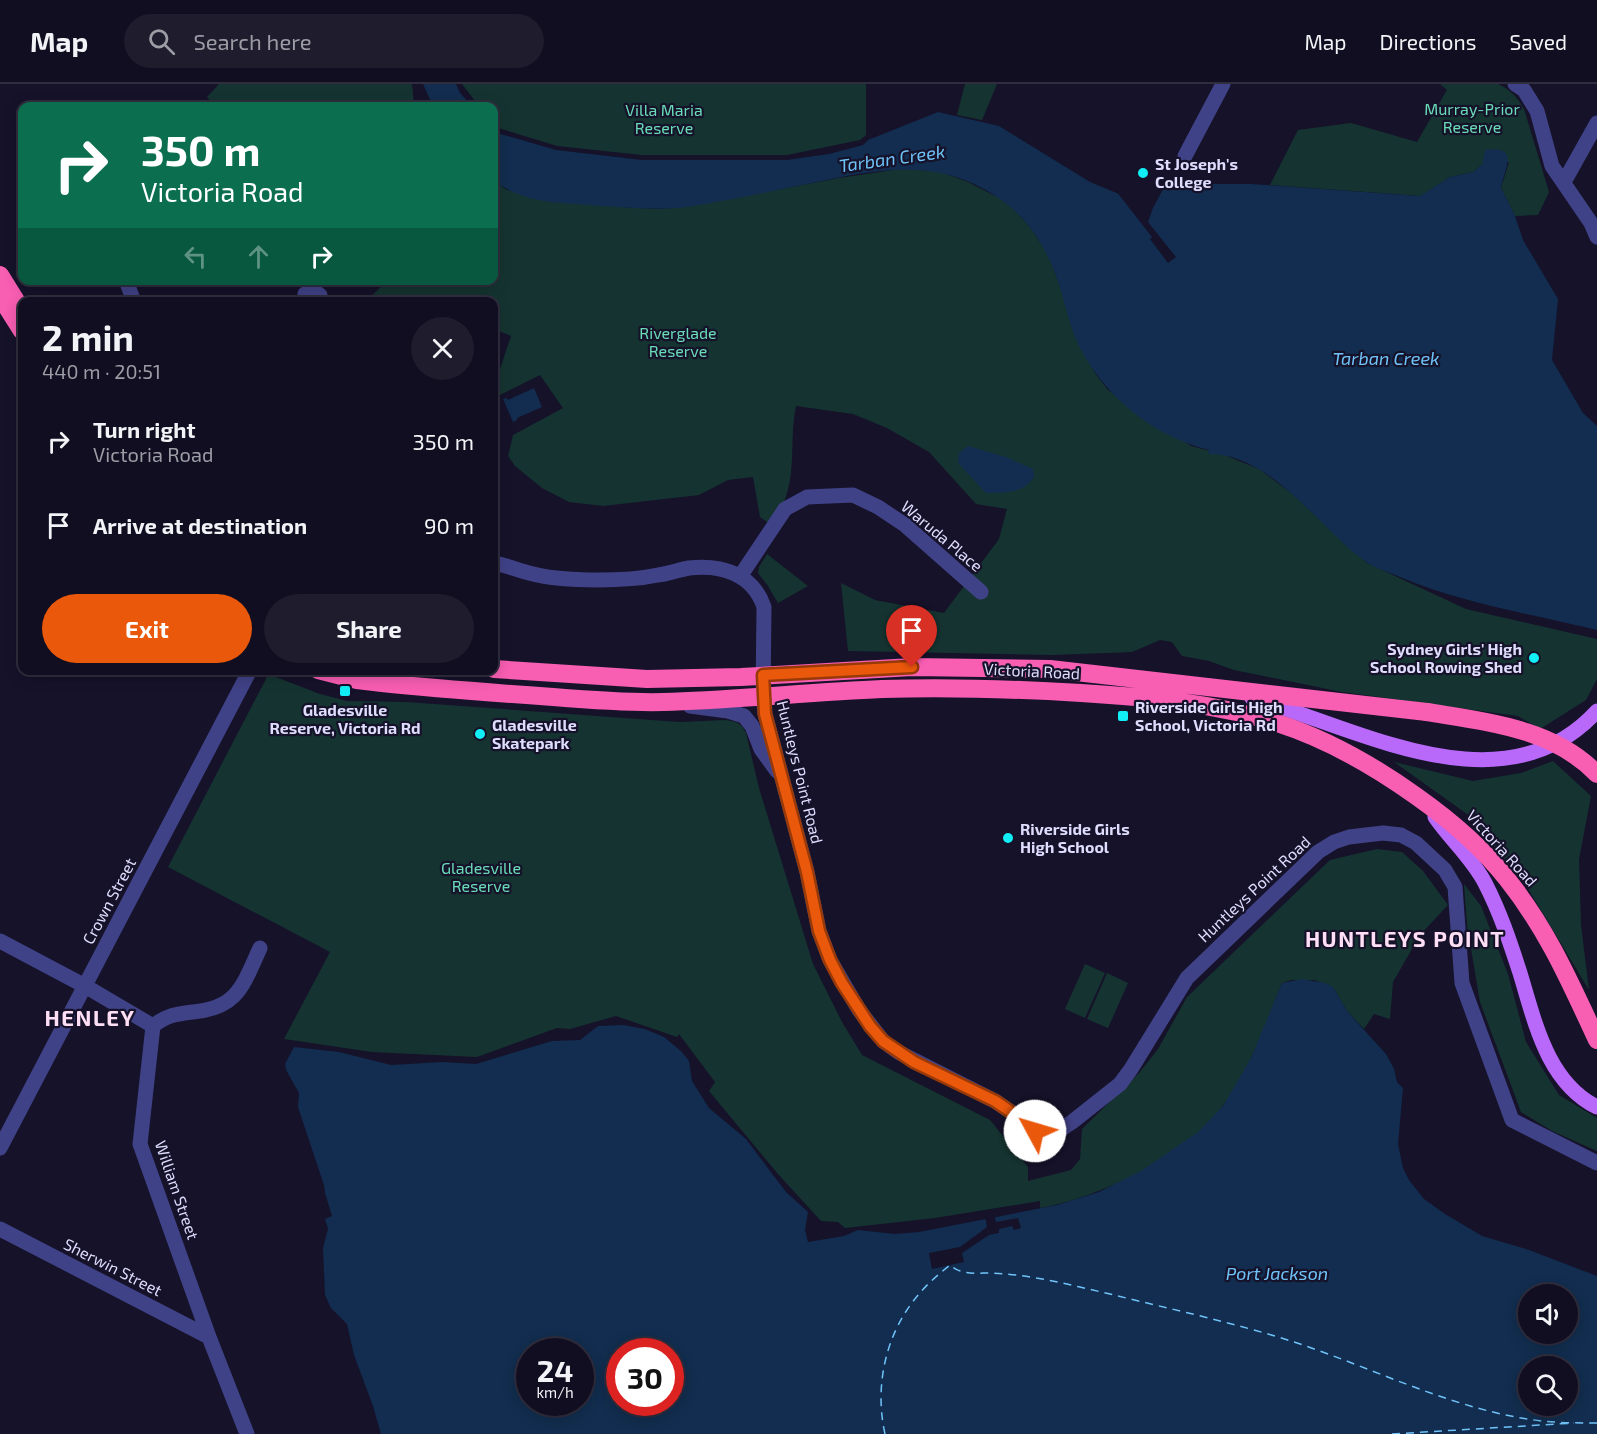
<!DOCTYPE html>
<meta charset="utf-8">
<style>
body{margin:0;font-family:"Exo 2",sans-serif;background:#1e1c2d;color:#f1f3f6;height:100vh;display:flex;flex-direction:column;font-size:22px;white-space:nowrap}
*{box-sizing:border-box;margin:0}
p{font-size:20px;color:#9c9ca5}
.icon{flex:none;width:33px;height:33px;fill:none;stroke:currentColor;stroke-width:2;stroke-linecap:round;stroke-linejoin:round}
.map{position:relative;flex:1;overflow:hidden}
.details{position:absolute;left:18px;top:213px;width:480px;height:378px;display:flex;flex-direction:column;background:#100e20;border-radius:12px;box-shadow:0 3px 15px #0003,0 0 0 2px #302e3e}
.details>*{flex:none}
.hud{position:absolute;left:18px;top:18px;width:480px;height:183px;border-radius:12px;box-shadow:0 3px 15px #0003,0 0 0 2px #302e3e;background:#0b6e4f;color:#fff;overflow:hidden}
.tools{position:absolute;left:1518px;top:1200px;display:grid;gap:12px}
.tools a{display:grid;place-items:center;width:60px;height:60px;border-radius:50%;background:#100e20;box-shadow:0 3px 15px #0003,0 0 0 2px #302e3e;font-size:30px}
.speed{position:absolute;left:516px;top:1254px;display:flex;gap:12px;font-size:30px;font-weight:700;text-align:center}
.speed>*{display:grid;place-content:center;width:78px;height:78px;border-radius:50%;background:#100e20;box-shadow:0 3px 15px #0003,0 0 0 2px #302e3e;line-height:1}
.speed small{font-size:15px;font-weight:400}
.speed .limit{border:9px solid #d22;background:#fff;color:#111}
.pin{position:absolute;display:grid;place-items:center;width:51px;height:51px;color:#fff;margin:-62px -26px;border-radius:50% 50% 50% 0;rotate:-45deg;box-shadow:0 0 6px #0007}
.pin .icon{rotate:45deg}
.me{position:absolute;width:66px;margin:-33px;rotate:309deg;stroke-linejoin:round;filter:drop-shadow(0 0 4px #0008)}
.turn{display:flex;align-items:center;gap:21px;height:126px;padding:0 24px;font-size:27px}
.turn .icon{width:78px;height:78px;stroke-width:2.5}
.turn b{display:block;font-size:42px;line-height:51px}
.lanes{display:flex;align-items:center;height:57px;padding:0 24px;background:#0003;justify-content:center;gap:30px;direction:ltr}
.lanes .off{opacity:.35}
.round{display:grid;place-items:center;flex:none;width:63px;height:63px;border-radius:32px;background:#1e1c2d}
.summary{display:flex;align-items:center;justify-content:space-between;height:102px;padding:0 24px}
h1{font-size:36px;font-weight:700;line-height:45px}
.cta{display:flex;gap:12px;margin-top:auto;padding:12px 24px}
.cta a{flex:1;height:69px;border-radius:36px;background:#ea580c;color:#fff;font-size:24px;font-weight:700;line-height:69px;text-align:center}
.cta a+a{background:#1e1c2d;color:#f1f3f6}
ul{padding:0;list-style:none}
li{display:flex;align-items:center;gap:18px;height:84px;padding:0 24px}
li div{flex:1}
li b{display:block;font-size:22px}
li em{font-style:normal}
header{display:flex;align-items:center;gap:36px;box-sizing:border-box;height:84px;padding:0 30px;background:#100e20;border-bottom:2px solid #302e3e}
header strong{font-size:28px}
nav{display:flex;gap:33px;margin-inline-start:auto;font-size:21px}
.search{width:420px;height:54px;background:#1e1c2d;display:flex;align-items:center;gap:15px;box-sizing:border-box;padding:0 21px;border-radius:33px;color:#9c9ca5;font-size:22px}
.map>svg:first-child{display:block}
.green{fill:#153431}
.water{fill:#122d4f;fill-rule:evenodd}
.pier{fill:#15122a}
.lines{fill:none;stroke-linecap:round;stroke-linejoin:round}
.ferry{stroke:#70c3f9;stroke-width:1.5;stroke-dasharray:8 6;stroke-linecap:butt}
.minor{stroke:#404287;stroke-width:15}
.major{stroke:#b969f9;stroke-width:15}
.highway{stroke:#f85eb2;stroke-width:18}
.highway-bridge{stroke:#f85eb2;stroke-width:18}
.route-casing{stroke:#983908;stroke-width:15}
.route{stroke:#ea580c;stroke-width:10}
.poi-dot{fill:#12eef5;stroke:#15122a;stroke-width:2}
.labels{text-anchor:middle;stroke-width:4.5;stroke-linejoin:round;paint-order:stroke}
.park-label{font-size:16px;fill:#6adcb8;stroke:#15122a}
.poi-label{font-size:16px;font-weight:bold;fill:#dfddfe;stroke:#15122a;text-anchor:start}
.street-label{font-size:16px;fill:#dfddfe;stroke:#15122a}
.water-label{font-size:18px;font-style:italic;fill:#70c3f9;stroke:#15122a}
.district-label{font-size:22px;font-weight:bold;letter-spacing:1.5px;fill:#fedff5;stroke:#15122a}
</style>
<header>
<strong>Map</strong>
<div class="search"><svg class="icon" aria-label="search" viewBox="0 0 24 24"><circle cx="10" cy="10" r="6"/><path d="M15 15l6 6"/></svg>Search here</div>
<nav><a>Map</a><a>Directions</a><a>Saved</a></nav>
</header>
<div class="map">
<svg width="1597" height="1350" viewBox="0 0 1597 1350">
<rect width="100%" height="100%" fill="#15122a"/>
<path class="green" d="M219,0H412L414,22H215L207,13Z
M462,0H866V51L860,56L787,71H642L557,62L495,43L494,22H479Z
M965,0H997L982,36L957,31Z
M1440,0H1498C1510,5 1518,14 1524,25L1549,108L1538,131L1515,132L1501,104L1509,78L1482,81L1473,88L1450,93L1421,112L1270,101L1298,46L1351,39L1417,58L1447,6Z
M900,85L938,87L968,98L1007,118L1030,143L1048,170L1087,275L1097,292L1108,306L1191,362L1222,370L1259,385L1290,408L1367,479L1466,525L1597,555V595L1586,616L1540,645L1518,632L1342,608L1234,586L1209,577L1182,572L1172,558L1160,556L1132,568L1051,571L848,567L841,499L875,516L944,529L999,455L1007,425L976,420L929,368L887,344L853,330L796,322C789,354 797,390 783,420C780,427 774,434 770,440L760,433L753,393L728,396L699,411L603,422L569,418L542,404L515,382L508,372L513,351L563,324L540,291L500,311L494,303L511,252L494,245V218H365L384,200L383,197L494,196V97L507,106L622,123L657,125L685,123L839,94Z
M767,470L808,502L778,519L768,502L758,489L759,483Z
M273,592L320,610L347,617L406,618L679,638L726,636L736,638L742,642L746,649L759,704L813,880L842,938L862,971L990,1036L1028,1083V1097L1071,1086L1080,1075L1082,1045L1139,989L1158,965L1187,913L1330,776L1377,765L1402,768L1423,787L1448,821L1420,851L1393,898L1390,935L1374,930L1364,945L1347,927L1333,903L1314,896H1291L1282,899C1265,941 1250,986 1222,1023C1186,1072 1099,1114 1040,1124V1117L935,1134L845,1144L838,1138L821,1137L778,1090L709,1007L715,998L679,950L677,953L616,932L570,945L557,944L477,973L372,968L284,955L330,868L168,783L267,593Z
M1553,677L1591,712L1579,775L1581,841L1589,906L1527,803L1467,730L1394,678L1473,697L1521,689Z
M1464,800L1481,822L1508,890L1526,958L1559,1011L1597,1034V1067L1552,1047L1521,1028L1480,918L1467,841Z
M1085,880L1105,889L1085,934L1065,925Z
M1107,889L1128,899L1108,944L1087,935Z"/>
<path class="water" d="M423,0H456L460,9L472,22H433Z
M938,28L999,42L1090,98L1153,124L1163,105L1174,106L1177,100H1251L1420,112L1450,93L1473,88L1482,81L1485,66C1521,61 1504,85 1501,104L1515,132L1523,156L1558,215L1552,276L1583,329L1597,342V546C1532,530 1461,519 1400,493C1389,488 1376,485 1366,478C1320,445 1271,369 1208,370L1209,366C1154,353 1104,312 1079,262C1069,241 1065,219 1058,197C1041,149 1015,117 967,97C914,76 861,89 807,100C767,108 728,117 687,123C655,127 621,123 588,121C551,118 525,119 494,97V48L556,66L642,76H787L829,70L863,61L868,56Z
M534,304L542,323L517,334V336L513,338L503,315L507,314L508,316Z
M968,362L1006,373L1033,385L1034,393C1023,410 1004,409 986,409L958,379L959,369Z
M1302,895L1325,899L1333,903L1347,927L1386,970L1394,985L1397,998L1403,1004L1398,1060L1403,1084L1409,1096L1424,1115L1445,1130L1482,1152L1529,1166L1597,1192V1350H381L373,1322L354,1271L347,1240L331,1224L325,1211L323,1164L328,1145L325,1135L332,1132L325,1109L324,1101L298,1023L299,1009L286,986L285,980L294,963L339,968L391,981L443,978L476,980L552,957L580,956L598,942L623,941L645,945L664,953L681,967L689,977L692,997L709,1024L746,1055L786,1108L808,1128L805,1146L808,1158L844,1152L858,1146L895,1150L919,1148L1057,1121L1099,1108L1141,1087L1198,1048L1223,1022L1251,974L1282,899ZM1528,1210H1568V1250H1528ZM530,1268H580V1318H530ZM620,1268H670V1318H620ZM1528,1282H1568V1322H1528Z"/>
<path class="pier" d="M1116,107L1153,124L1148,138L1176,173L1168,179L1150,155L1152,153Z
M994,1131L996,1138L1018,1134L1021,1144L1014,1146L1012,1142L999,1145V1149L989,1151L962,1169L964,1178L932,1185L929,1169L960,1163L987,1143L985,1132Z"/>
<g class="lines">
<path class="ferry" d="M885,1350C874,1301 886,1248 919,1210C928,1199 939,1190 950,1181C961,1191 975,1189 989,1189C1030,1190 1070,1201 1110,1210C1170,1225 1231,1238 1291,1257C1374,1284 1455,1327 1542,1337C1560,1339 1579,1339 1597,1339
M1392,1350L1574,1339"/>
<path class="minor" d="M1515,0L1524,6L1537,27L1552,82L1591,139L1597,153
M1185,72L1223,0
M1564,98L1597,39
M126,196L134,218
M304,218L305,210L313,206L320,211L321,218
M494,479C506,481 517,486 529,489C551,495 575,496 598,496C617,496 639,495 658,491C668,490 678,486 689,484C721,480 753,490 764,523L763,612L765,630L807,788L819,847L830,876L859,926L883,957L898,968L995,1017L1014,1030L1032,1049
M741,491L785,425L807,413L853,411L878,423L905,441L981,508
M690,622L728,627L744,632L752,642L761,665L777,687
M0,857L85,902L153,942
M153,942L140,1060L209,1253L247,1350
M153,942C167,931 176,930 193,928C238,924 243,901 260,864
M1030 1056a11 11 0 1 1 22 0a11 11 0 1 1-22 0Z
M1051,1052L1072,1038L1120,1000L1131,985L1187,894L1318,768L1334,758L1349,753L1383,749L1401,751L1416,759L1445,786L1455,803L1462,899L1512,1036L1597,1079
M0,1064L250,586
M0,1145L209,1253"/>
<path class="major" d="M1252,614C1358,644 1504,729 1597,627
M1435,733C1451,756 1472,774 1485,799C1500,828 1510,858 1520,889C1535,938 1547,998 1597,1023"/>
<path class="highway" d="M0,191L18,220
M0,212L22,247
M494,585L647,595L741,593L912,583L1050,585L1427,628
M318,586L357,596L382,599C439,605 496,609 553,613C590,616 627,619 663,618C736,616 809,608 882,605C949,603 1015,605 1081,609C1147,613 1214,619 1277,639C1327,655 1374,682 1416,712C1450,736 1481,762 1507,795C1547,845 1570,898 1597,956"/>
<path class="highway-bridge" d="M1427,628C1487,638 1553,644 1597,690"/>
</g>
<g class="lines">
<g class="route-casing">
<path id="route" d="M912,583L763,591L765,630L807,788L819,847L830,876L842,899L870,942L883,957L914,978L995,1017L1014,1030L1032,1049L1035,1047"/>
</g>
<use href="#route" class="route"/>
</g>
<g class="poi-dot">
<circle cx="1143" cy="89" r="6"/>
<circle cx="1534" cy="574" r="6"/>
<rect x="339" y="601" width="12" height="12" rx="3"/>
<rect x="1117" y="626" width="12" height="12" rx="3"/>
<circle cx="480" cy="650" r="6"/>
<circle cx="1008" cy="754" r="6"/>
</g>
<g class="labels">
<g class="park-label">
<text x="1472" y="31">Murray-Prior<tspan x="1472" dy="18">Reserve</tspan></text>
<text x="664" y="32">Villa Maria<tspan x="664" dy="18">Reserve</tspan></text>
<text x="678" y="255">Riverglade<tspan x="678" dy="18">Reserve</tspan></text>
<text x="481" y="790">Gladesville<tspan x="481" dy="18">Reserve</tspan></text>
</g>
<g class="poi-label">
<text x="1155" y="86">St Joseph's<tspan x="1155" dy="18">College</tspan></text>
<text x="1522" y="571" text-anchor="end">Sydney Girls' High<tspan x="1522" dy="18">School Rowing Shed</tspan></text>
<text x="1135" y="629">Riverside Girls High<tspan x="1135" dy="18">School, Victoria Rd</tspan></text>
<text x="345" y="632" text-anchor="middle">Gladesville<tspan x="345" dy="18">Reserve, Victoria Rd</tspan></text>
<text x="492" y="647">Gladesville<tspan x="492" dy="18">Skatepark</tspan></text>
<text x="1020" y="751">Riverside Girls<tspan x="1020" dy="18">High School</tspan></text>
</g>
<g class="street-label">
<text transform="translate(942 452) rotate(40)" y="6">Waruda Place</text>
<text transform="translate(1032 587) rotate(3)" y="6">Victoria Road</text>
<text transform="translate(800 688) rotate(76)" y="6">Huntleys Point Road</text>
<text transform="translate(1502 764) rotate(48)" y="6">Victoria Road</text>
<text transform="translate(1254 805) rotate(-43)" y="6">Huntleys Point Road</text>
<text transform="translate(109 817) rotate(-62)" y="6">Crown Street</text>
<text transform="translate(177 1106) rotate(71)" y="6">William Street</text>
<text transform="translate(113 1183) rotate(27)" y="6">Sherwin Street</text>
</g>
<g class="water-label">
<text transform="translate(892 75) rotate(-8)" y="6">Tarban Creek</text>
<text x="1386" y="281">Tarban Creek</text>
<text x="1277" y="1196">Port Jackson</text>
</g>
<g class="district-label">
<text x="1405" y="863">HUNTLEYS POINT</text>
<text x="90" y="942">HENLEY</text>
</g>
</g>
</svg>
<div class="tools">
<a><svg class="icon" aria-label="sound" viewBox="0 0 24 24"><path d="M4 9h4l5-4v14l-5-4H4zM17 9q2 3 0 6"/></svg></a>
<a><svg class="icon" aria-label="search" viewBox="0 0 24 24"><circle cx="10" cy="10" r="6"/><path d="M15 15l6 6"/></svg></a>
</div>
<div class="speed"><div>24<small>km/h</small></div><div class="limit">30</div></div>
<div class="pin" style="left:912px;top:583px;background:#d93025"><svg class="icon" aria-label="arrive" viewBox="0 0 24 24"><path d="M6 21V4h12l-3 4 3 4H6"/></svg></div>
<svg class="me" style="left:1035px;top:1047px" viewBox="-20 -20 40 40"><circle r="19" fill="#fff"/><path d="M0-13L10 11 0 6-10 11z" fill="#ea580c"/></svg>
<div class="hud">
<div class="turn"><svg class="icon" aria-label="right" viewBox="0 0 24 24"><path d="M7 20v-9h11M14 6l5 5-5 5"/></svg><div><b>350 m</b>Victoria Road</div></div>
<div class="lanes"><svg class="icon off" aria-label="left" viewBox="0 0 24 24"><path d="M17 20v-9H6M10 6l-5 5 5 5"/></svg><svg class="icon off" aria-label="ahead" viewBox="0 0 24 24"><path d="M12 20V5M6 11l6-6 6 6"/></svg><svg class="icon" aria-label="right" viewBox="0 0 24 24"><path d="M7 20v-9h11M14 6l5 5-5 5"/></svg></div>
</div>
<section class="details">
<div class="summary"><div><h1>2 min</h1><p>440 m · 20:51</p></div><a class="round"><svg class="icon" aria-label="close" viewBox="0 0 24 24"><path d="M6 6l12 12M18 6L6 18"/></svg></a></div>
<ul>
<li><svg class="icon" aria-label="right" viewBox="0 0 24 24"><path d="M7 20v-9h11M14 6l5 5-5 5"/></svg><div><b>Turn right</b><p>Victoria Road</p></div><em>350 m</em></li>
<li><svg class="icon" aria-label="arrive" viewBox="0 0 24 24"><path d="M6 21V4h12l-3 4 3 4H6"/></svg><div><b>Arrive at destination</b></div><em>90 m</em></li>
</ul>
<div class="cta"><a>Exit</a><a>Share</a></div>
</section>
</div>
